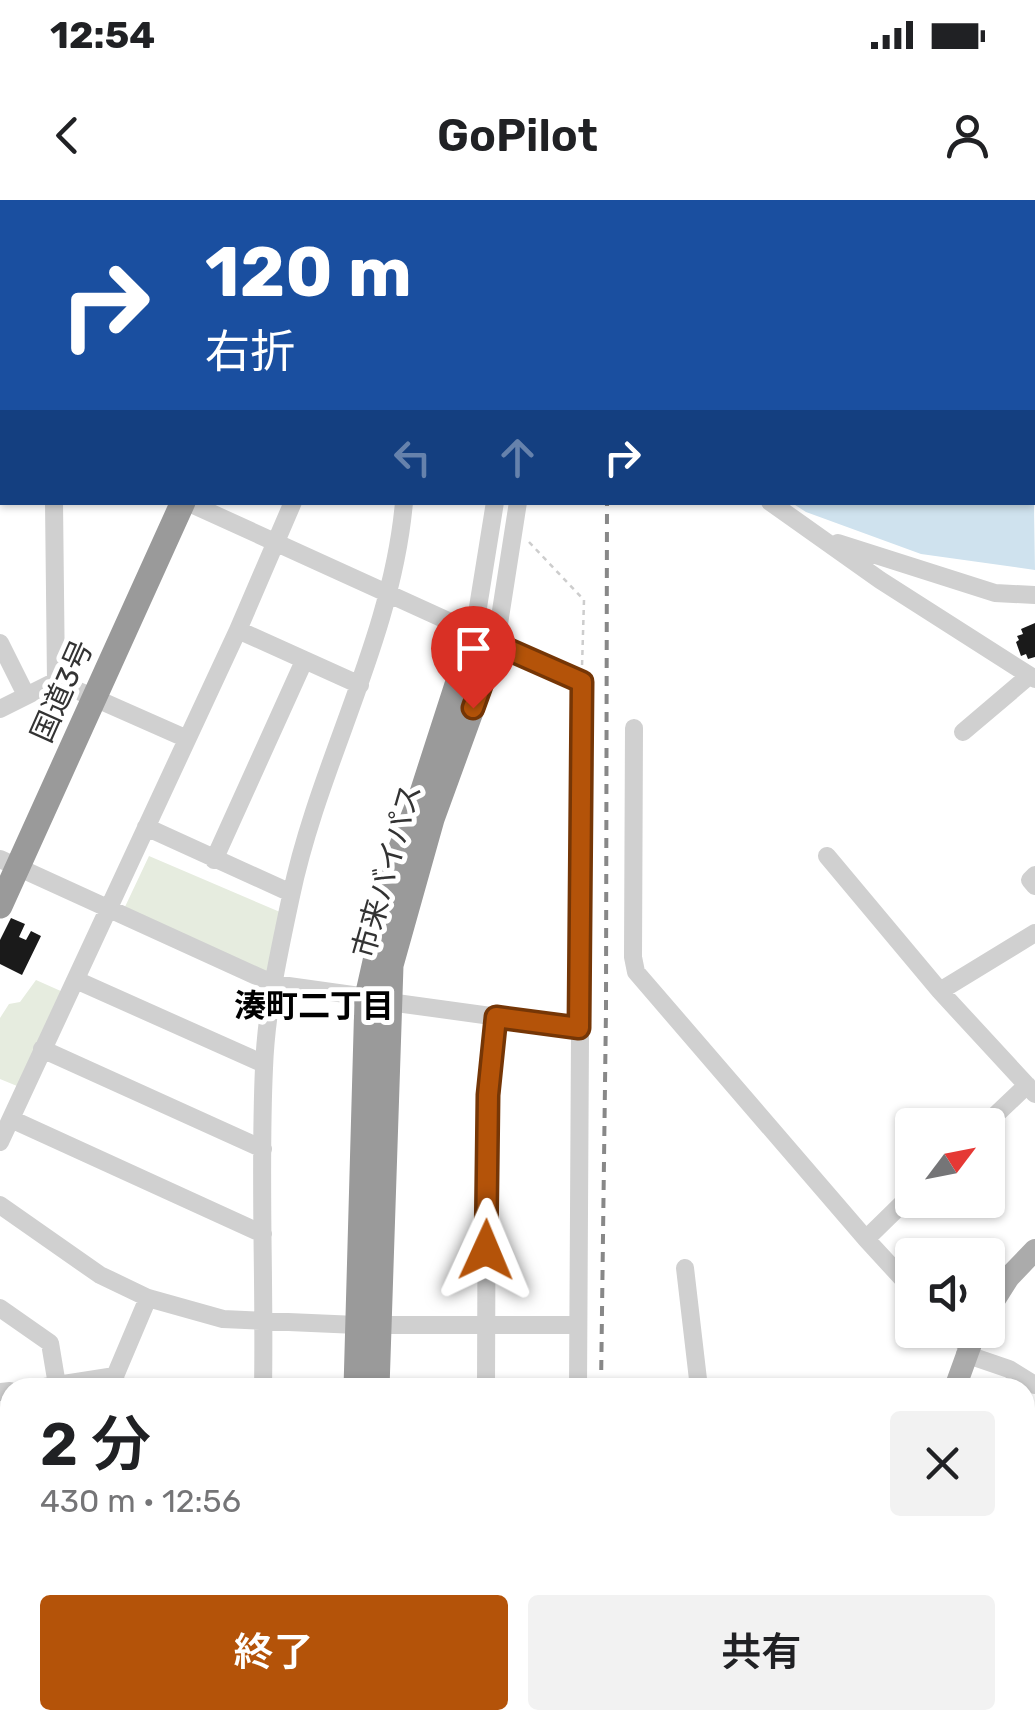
<!DOCTYPE html>
<html lang="ja">
<meta charset="utf-8">
<style>
body{margin:0;font-family:Rubik,"Noto Sans JP",sans-serif;background:#f2f2f2;color:#202124;height:100vh;display:flex;flex-direction:column;font-size:38px;white-space:nowrap}
*{box-sizing:border-box;margin:0}
p{font-size:32px;color:#757577}
.icon{flex:none;width:55px;height:55px;fill:none;stroke:currentColor;stroke-width:2;stroke-linecap:round;stroke-linejoin:round}
.map{position:relative;flex:1;overflow:hidden}
.drawer{position:absolute;left:0px;top:1178px;width:1035px;height:352px;display:flex;flex-direction:column;background:#fff;border-radius:30px 30px 0 0;box-shadow:0 2px 8px #0004}
.drawer>*{flex:none}
.banner{position:absolute;left:0px;top:0px;width:1035px;height:305px;box-shadow:0 2px 8px #0004;background:#1a4fa0;color:#fff;overflow:hidden}
.needle{width:65px;rotate:58deg}
.controls{position:absolute;left:895px;top:908px;display:grid;gap:20px}
.controls a{display:grid;place-items:center;width:110px;height:110px;border-radius:10px;background:#fff;box-shadow:0 2px 8px #0004;font-size:50px}
.pin{position:absolute;display:grid;place-items:center;width:85px;height:85px;color:#fff;margin:-102px -42px;border-radius:50% 50% 50% 0;rotate:-45deg;box-shadow:0 0 10px #0007}
.pin .icon{rotate:45deg}
.me{position:absolute;width:110px;margin:-55px;rotate:1deg;stroke-linejoin:round;filter:drop-shadow(0 0 8px #0008)}
.turn{display:flex;align-items:center;gap:35px;height:210px;padding:0 40px;font-size:45px}
.turn .icon{width:130px;height:130px;stroke-width:2.5}
.turn b{display:block;font-size:70px;line-height:85px}
.lanes{display:flex;align-items:center;height:95px;padding:0 40px;background:#0003;justify-content:center;gap:50px;direction:ltr}
.lanes .off{opacity:.35}
.round{display:grid;place-items:center;flex:none;width:105px;height:105px;border-radius:10px;background:#f2f2f2}
.head{display:flex;align-items:center;justify-content:space-between;height:170px;padding:0 40px}
h1{font-size:60px;font-weight:600;line-height:75px}
.button{display:flex;gap:20px;margin-top:auto;padding:20px 40px}
.button a{flex:1;height:115px;border-radius:10px;background:#b45309;color:#fff;font-size:40px;font-weight:600;line-height:115px;text-align:center}
.button a+a{background:#f2f2f2;color:#202124}
.status{display:flex;justify-content:space-between;align-items:center;height:70px;padding:0 50px;background:#fff;direction:ltr}
.status svg{height:28px;fill:currentColor}
header{display:flex;justify-content:space-between;align-items:center;height:130px;padding:0 40px;background:#fff;font-size:45px;font-weight:600}
.map>svg:first-child{display:block}
.green{fill:#e6ecdf}
.water{fill:#cfe2ee}
.building{fill:#1a1a1a}
.lines{fill:none;stroke-linecap:round;stroke-linejoin:round}
.path{stroke:#cdcdcd;stroke-width:2.5;stroke-dasharray:5 5;stroke-linecap:butt}
.minor{stroke:#d0d0d0;stroke-width:18}
.major{stroke:#ababab;stroke-width:22}
.highway{stroke:#9a9a9a;stroke-width:25}
.rail{stroke:#888;stroke-width:4;stroke-dasharray:10 8;stroke-linecap:butt}
.route-casing{stroke:#753606;stroke-width:25}
.route{stroke:#b45309;stroke-width:18}
.labels{text-anchor:middle;stroke-width:10;stroke-linejoin:round;paint-order:stroke}
.street-label{font-size:30px;fill:#333;stroke:#fff}
.neighbourhood-label{font-size:32px;font-weight:bold;fill:#000;stroke:#fff}
</style>
<div class="status"><b>12:54</b><svg viewBox="0 0 49 12"><path d="M0 12V9h3v3zM5 12V6h3v6zM10 12V3h3v9zM15 12V0h3v12zM26 1h20v11H26zM47 4h2v5h-2z"/></svg></div>
<header><svg class="icon" aria-label="back" viewBox="0 0 24 24"><path d="M15 5l-7 7 7 7"/></svg>GoPilot<svg class="icon" aria-label="person" viewBox="0 0 24 24"><circle cx="12" cy="8" r="4"/><path d="M4 21q1-7 8-7t8 7"/></svg></header>
<div class="map">
<svg width="1035" height="1529" viewBox="0 0 1035 1529">
<rect width="100%" height="100%" fill="#fff"/>
<path class="green" d="M149,656L280,712L271,779L123,711Z
M36,780L63,792L17,886L0,879V818L9,804L20,802Z
M615,1520H901L898,1529H615Z"/>
<path class="water" d="M0,0L205,2H2L0,260Z
M1033,245L1035,370L921,354L806,312L792,303L1032,302Z"/>
<path class="building" d="M1035,423V457L1028,459L1026,454L1021,456L1016,442L1019,440L1017,436L1023,434L1021,429Z
M11,718L25,724L19,737L26,740L31,731L41,736L22,775L0,764V740Z"/>
<g class="lines">
<path class="path" d="M710,0L711,2
M529,342L584,400L582,467"/>
<path class="minor" d="M634,0V2
M0,282L2,281
M54,302L56,481
M187,302L582,482L578,1188
M770,302L880,380L1035,479
M838,343L995,393L1035,395
M238,430L360,485
M474,432L495,302
M0,443L26,495
M496,443L518,302
M0,509L56,481L185,538
M634,528L633,757L636,772L866,1039L912,1089
M963,532L1029,476
M146,627L291,693
M827,656L940,791L1035,894
M0,659L274,784L367,797
M214,660L304,461
M1035,675L1030,680L1035,686
M76,780L264,864
M940,791L1035,733
M389,802L579,828
M42,849L263,949
M11,919L263,1034
M985,925L1027,885
M0,942L238,430L293,302
M0,1005L100,1075L148,1098L223,1119L357,1125H577
M866,1039L912,994
M685,1068L699,1188
M0,1108L50,1143L57,1185
M952,1130L968,1147
M965,1154L1009,1169L1035,1185
M38,1188L115,1176
M117,1188L115,1176L148,1098
M263,1188C265,1081 259,975 264,868C266,811 279,752 291,696C319,562 392,440 404,302
M486,1188L487,895L496,817
M0,1192L10,1191
M0,1249L10,1248
M0,1357L10,1356
M1025,1423L1035,1416
M1025,1447L1035,1454
M0,1497L10,1503
M40,1520L55,1529
M187,1520V1529
M580,1520V1529
M1003,1520L1013,1524L1022,1520
M110,1529V1520
M263,1529L264,1520
M486,1529V1520
M964,1529L966,1520"/>
<path class="major" d="M988,1110L1009,1077L1035,1050
M955,1188L976,1130
M922,1529L926,1520"/>
<path class="highway" d="M359,2L362,0
M0,706L183,302
M356,1188L367,797L400,650L420,599L474,432
M377,1188L391,765L432,619L496,443
M353,1520V1529
M379,1520V1529"/>
<path class="rail" d="M606,0V2
M601,1188L606,809L607,302
M607,1520V1529"/>
</g>
<g class="lines">
<g class="route-casing">
<path id="route" d="M473,508L496,444L582,482L579,828L496,817L488,895L486,1050"/>
</g>
<use href="#route" class="route"/>
</g>
<g class="labels">
<g class="street-label">
<text transform="translate(62 491) rotate(-66)" y="10">国道3号</text>
<text transform="translate(387 671) rotate(-74)" y="10">市来バイパス</text>
</g>
<g class="neighbourhood-label">
<text x="314" y="817">湊町二丁目</text>
</g>
</g>
</svg>
<div class="controls">
<a><svg class="needle" viewBox="-14 -14 28 28"><path d="M0-13l5 13h-10z" fill="#e53935"/><path d="M0 13l5-13h-10z" fill="#757577"/></svg></a>
<a><svg class="icon" aria-label="sound" viewBox="0 0 24 24"><path d="M4 9h4l5-4v14l-5-4H4zM17 9q2 3 0 6"/></svg></a>
</div>
<div class="pin" style="left:473px;top:508px;background:#d93025"><svg class="icon" aria-label="arrive" viewBox="0 0 24 24"><path d="M6 21V4h12l-3 4 3 4H6"/></svg></div>
<svg class="me" style="left:486px;top:1050px" viewBox="-20 -20 40 40"><path d="M0-17L14 15 0 8-14 15z" fill="#b45309" stroke="#fff" stroke-width="4"/></svg>
<div class="banner">
<div class="turn"><svg class="icon" aria-label="right" viewBox="0 0 24 24"><path d="M7 20v-9h11M14 6l5 5-5 5"/></svg><div><b>120 m</b>右折</div></div>
<div class="lanes"><svg class="icon off" aria-label="left" viewBox="0 0 24 24"><path d="M17 20v-9H6M10 6l-5 5 5 5"/></svg><svg class="icon off" aria-label="ahead" viewBox="0 0 24 24"><path d="M12 20V5M6 11l6-6 6 6"/></svg><svg class="icon" aria-label="right" viewBox="0 0 24 24"><path d="M7 20v-9h11M14 6l5 5-5 5"/></svg></div>
</div>
<section class="drawer">
<div class="head"><div><h1>2 分</h1><p>430 m · 12:56</p></div><a class="round"><svg class="icon" aria-label="close" viewBox="0 0 24 24"><path d="M6 6l12 12M18 6L6 18"/></svg></a></div>
<div class="button"><a>終了</a><a>共有</a></div>
</section>
</div>
